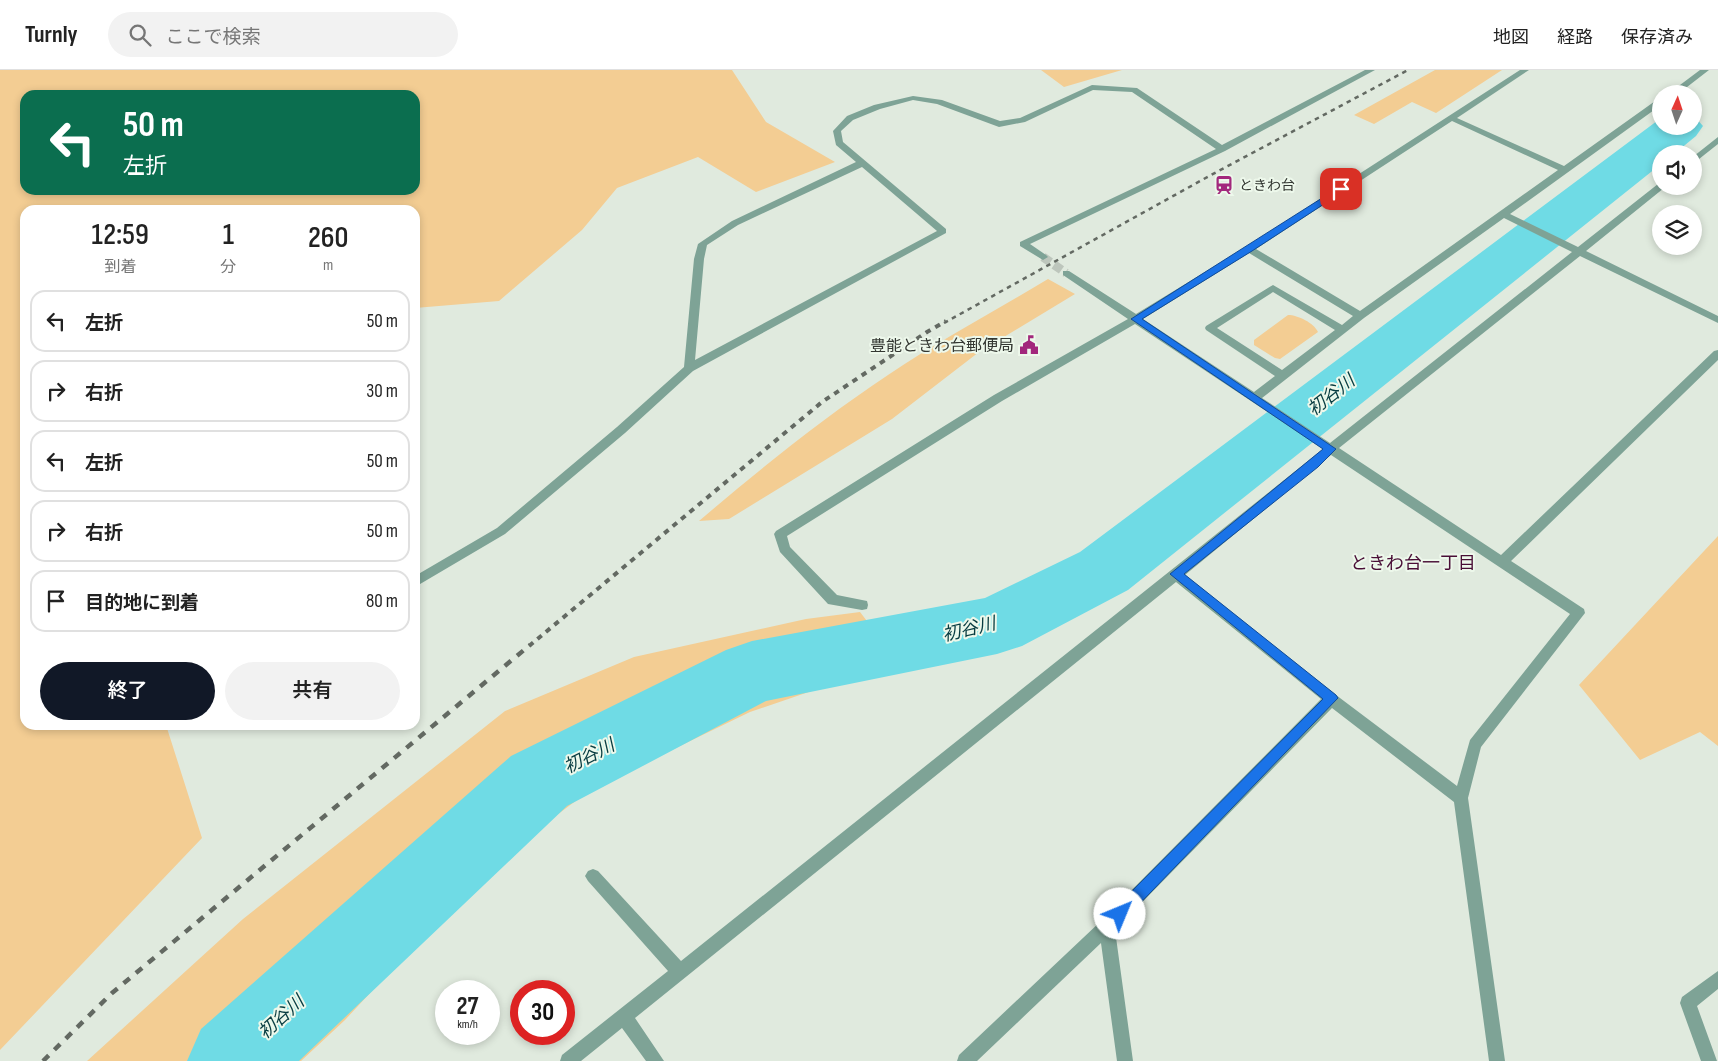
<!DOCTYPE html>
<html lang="ja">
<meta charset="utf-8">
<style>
body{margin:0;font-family:"Sofia Sans Condensed","Noto Sans JP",sans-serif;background:#f2f2f2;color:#222;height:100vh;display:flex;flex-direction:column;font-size:19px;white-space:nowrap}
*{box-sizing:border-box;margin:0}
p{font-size:16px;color:#767676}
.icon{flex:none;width:28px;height:28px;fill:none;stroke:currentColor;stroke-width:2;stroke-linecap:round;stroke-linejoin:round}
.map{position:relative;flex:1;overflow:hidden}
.sheet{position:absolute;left:20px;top:135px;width:400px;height:525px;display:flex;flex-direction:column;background:#fff;border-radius:15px;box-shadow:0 2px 8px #0003}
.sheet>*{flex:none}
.banner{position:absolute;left:20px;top:20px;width:400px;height:105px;border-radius:15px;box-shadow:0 2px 8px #0003;background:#0b6e4f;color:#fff;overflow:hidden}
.needle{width:32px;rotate:3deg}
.fabs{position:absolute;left:1652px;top:15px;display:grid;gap:10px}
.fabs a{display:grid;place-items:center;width:50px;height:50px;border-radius:50%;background:#fff;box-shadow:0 2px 8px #0003;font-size:25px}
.speed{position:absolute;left:435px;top:910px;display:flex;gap:10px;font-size:25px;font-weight:700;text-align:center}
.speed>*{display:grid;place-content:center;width:65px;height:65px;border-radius:50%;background:#fff;box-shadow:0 2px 8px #0003;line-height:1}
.speed small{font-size:12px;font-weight:400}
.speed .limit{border:8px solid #d22;background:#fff;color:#111}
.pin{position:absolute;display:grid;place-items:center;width:42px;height:42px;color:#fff;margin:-21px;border-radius:10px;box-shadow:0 2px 8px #0006}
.me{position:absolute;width:55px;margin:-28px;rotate:45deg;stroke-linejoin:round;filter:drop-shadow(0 0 4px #0008)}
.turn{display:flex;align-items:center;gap:18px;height:105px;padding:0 20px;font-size:22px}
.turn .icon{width:65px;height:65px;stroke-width:2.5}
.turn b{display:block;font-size:35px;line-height:42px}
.eta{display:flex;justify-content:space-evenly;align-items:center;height:85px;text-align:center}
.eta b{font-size:30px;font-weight:600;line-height:35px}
.action{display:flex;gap:10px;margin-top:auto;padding:10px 20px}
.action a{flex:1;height:58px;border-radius:30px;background:#111827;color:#fff;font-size:20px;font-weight:600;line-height:58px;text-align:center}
.action a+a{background:#f2f2f2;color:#222}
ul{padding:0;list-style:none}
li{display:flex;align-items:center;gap:15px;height:62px;margin:0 10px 8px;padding:0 10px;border:2px solid #e0e0e0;border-radius:15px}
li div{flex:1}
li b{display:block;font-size:19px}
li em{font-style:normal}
header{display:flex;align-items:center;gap:30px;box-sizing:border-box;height:70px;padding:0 25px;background:#fff;border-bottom:1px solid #e0e0e0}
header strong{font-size:24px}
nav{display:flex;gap:28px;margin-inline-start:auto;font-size:18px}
.search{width:350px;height:45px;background:#f2f2f2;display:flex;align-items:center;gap:12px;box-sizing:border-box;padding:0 18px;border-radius:28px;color:#767676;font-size:19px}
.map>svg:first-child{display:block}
.green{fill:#f3cd93;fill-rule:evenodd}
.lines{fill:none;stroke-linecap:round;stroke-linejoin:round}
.river{fill:#6fdbe5;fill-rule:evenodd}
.minor-tunnel{stroke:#bdc6bc;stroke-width:9;stroke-dasharray:9 4.5;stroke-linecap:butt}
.minor{fill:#7ea396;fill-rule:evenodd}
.rail-far2{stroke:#636962;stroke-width:2.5;stroke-dasharray:4.5 4.5;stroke-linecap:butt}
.rail-far1{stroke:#636962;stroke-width:4;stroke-dasharray:5.5 5.5;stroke-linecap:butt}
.rail{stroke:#636962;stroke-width:4.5;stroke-dasharray:8 8;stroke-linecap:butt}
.route{fill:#1a73e8;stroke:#114b97}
.labels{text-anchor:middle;stroke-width:4;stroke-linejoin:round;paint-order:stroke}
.far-poi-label{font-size:14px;fill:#333732;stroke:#edf8eb;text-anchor:start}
.poi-label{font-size:16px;fill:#333732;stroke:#edf8eb;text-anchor:end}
.water-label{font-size:18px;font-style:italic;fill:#073c41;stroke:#edf8eb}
.neighbourhood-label{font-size:18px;fill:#490e36;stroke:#edf8eb}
</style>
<header>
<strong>Turnly</strong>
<div class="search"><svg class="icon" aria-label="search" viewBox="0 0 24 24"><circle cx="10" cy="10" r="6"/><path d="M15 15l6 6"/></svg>ここで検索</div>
<nav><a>地図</a><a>経路</a><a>保存済み</a></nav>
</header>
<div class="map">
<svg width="1718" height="991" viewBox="0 0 1718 991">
<rect width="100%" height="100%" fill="#e0eade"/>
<path class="green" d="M0,0H732L766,52L835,92L756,122L698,87L617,118L582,160L499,231L415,238V140H25V655H166L202,768L0,980ZM25,25H415V120H25Z
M1041,0H1122L1064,17Z
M1435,0H1502L1436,43L1412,32L1374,54L1354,45Z
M1048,209L1075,224L979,282L892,349L729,449L699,451C760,399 822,349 888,305C940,270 995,241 1048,209Z
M1288,245C1298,245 1314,253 1318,262L1280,289L1275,288L1254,275V270Z
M1718,466V676L1700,662L1640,690L1579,615Z
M860,542L903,598L832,614L750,642L593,718L486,798L345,950L301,991H87L243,849L505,641L634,587L806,549Z"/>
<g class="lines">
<path class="river" d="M1694,46L1703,56L1696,66L1674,84H1661V94L1128,520L1022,576L997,584L766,631L567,736L299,991H187L201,959L511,686L726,580L752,571L985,528L1080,482L1661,48V56H1694Z"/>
<path class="minor-tunnel" d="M1043,187L1066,203"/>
<path class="minor" d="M1365,0H1375L1225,81L1030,174L1046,185L1048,187L1043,190L1020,176V172L1216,79L1132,22L1093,20L1025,52L999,57L937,34L913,30L880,39L853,50L841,61L843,72L946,159V163L693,301L625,363L505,464L415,517V506L497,458L617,357L684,297L694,189L698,174L732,151L856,92L836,75L833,61L847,46L874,35L913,26L942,30L1000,51L1020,48L1092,15L1137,18L1222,75ZM862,97L937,161L695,290L704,189L707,175L738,155Z
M1520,0H1529L1457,48L1564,96L1658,29H1661V35L1510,144L1578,177L1658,114L1661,113V116H1665L1664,118L1586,181L1718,246V253L1580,186L1339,378L1501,485L1714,281L1718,280V290L1511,491L1584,539L1585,543L1481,677L1468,728L1505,991H1489L1454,732L1332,638L1115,860L1133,991H1117L1101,873L977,991H957L959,985L1101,851L1321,629L1176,512L635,948L664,991H646L622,958L581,991H560L562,985L668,901L588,811L585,806L588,801L593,799L598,801L681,891L1323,379L1135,254L1002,331L787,466L790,477L837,525L867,531L868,535L867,539L862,540L828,534L780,482L774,464L776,461L994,325L1128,249L1063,205V201H1069L1136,244L1246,177ZM1452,51L1558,100L1360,241L1256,179ZM1504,148L1572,182L1330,373L1262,328L1364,248ZM1249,183L1353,246L1342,255L1273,215L1206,256L1205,258L1206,260L1275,306L1254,322L1143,249ZM1273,222L1335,260L1282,300L1217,258ZM1331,385L1570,544L1470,670L1457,716L1336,625L1185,505Z
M1700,0H1709L1678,24H1668Z
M1718,67V74L1694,93V86Z
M1718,901V919L1697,936L1717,991H1701L1680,933L1682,927Z"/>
<path class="rail-far2" d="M944,253L1211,105L1408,0"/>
<path class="rail-far1" d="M529,576L822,332L927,262L946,251"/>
<path class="rail" d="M43,991L112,923L530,575"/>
</g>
<path class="route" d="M1341,116L1346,119L1344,121L1252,181L1142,249L1336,379L1318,397L1184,504L1336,625L1338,628L1125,849L1120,851L1115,849L1113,844L1115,838L1323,629L1170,504L1323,379L1131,249Z"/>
<defs>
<g id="station-bare" transform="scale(1.5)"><path d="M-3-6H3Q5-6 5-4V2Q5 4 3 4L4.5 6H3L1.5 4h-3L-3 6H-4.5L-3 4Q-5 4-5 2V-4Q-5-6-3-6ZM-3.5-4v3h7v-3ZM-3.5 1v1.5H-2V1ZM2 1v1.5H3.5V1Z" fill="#a2277c" stroke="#edf8eb" stroke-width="2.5" paint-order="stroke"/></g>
<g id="civic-bare" transform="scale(1.5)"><path d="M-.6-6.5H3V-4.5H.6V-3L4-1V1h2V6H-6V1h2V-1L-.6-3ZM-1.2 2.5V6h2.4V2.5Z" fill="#a2277c" stroke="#edf8eb" stroke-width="2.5" paint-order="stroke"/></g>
</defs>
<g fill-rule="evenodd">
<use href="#station-bare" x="1224" y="115"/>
<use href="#civic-bare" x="1029" y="275"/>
</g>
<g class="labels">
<g class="far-poi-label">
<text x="1239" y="120">ときわ台</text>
</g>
<g class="poi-label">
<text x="1014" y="281">豊能ときわ台郵便局</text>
</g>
<g class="water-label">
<text transform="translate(1331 325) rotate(-38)" y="6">初谷川</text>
<text transform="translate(969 559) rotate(-13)" y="6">初谷川</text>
<text transform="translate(589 686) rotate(-27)" y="6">初谷川</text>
<text transform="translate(281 947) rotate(-42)" y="6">初谷川</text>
</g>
<g class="neighbourhood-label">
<text x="1413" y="499">ときわ台一丁目</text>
</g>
</g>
</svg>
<div class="fabs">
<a><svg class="needle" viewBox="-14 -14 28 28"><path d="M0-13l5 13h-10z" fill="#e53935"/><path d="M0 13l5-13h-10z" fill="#767676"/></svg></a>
<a><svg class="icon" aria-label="sound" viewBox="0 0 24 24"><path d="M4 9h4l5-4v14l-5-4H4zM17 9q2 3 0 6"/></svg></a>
<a><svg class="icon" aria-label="layers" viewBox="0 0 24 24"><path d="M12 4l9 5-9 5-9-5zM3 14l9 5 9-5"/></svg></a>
</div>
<div class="speed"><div>27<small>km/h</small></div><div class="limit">30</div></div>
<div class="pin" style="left:1341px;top:119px;background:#d93025"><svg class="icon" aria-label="arrive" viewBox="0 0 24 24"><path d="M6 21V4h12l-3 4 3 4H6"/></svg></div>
<svg class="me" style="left:1120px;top:844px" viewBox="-20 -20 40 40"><circle r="19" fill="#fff"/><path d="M0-13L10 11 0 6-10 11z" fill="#1a73e8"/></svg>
<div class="banner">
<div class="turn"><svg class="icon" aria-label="left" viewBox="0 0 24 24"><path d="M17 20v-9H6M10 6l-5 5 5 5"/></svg><div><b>50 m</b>左折</div></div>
</div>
<section class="sheet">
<div class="eta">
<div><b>12:59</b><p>到着</p></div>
<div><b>1</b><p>分</p></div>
<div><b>260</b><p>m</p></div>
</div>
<ul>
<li><svg class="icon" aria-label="left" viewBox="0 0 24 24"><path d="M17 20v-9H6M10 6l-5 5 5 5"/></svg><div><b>左折</b></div><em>50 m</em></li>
<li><svg class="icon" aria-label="right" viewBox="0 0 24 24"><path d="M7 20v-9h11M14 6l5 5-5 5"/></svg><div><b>右折</b></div><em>30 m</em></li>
<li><svg class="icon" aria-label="left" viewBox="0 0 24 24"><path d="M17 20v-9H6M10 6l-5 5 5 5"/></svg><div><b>左折</b></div><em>50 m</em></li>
<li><svg class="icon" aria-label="right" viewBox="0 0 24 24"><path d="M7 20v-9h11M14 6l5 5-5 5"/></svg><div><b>右折</b></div><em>50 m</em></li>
<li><svg class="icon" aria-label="arrive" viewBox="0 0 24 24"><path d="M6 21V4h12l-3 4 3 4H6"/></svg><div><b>目的地に到着</b></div><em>80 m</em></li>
</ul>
<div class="action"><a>終了</a><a>共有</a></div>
</section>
</div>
